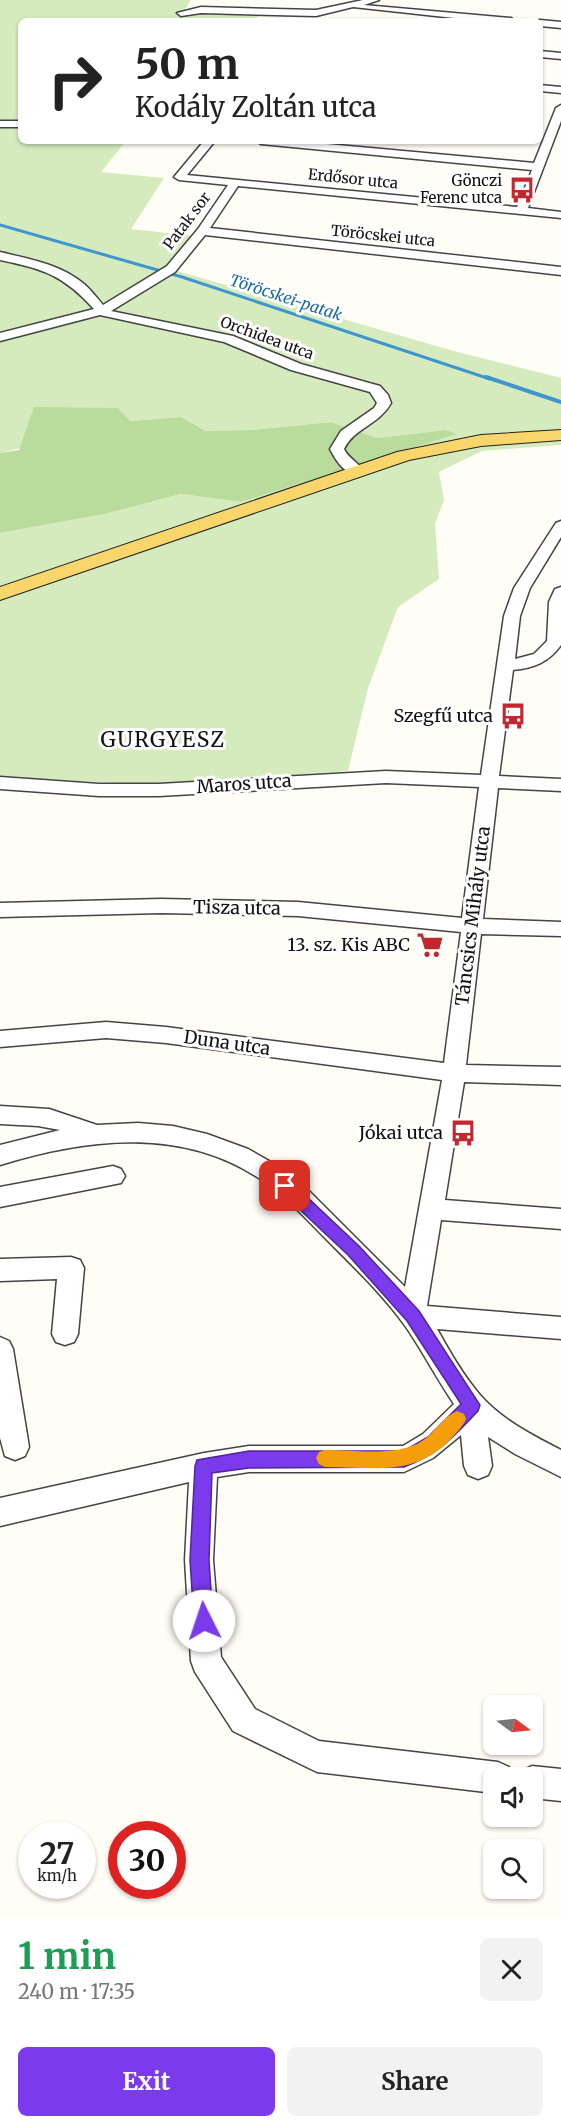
<!DOCTYPE html>
<meta charset="utf-8">
<style>
body{margin:0;font-family:Merriweather,serif;background:#f2f2f2;color:#222;height:100vh;display:flex;flex-direction:column;font-size:22px;white-space:nowrap}
*{box-sizing:border-box;margin:0}
p{font-size:20px;color:#767676}
.icon{flex:none;width:33px;height:33px;fill:none;stroke:currentColor;stroke-width:2;stroke-linecap:round;stroke-linejoin:round}
.map{position:relative;height:1918px;overflow:hidden}
.panel{display:flex;flex-direction:column;background:#fff;flex:1}
.panel>*{flex:none}
.top-card{position:absolute;left:18px;top:18px;width:525px;height:126px;border-radius:9px;box-shadow:0 2px 4px #0004;background:#fff;color:#222;overflow:hidden}
.needle{width:39px;rotate:105deg}
.fabs{position:absolute;left:483px;top:1695px;display:grid;gap:12px}
.fabs a{display:grid;place-items:center;width:60px;height:60px;border-radius:9px;background:#fff;box-shadow:0 2px 4px #0004;font-size:30px}
.speed{position:absolute;left:18px;top:1821px;display:flex;gap:12px;font-size:30px;font-weight:700;text-align:center}
.speed>*{display:grid;place-content:center;width:78px;height:78px;border-radius:50%;background:#fff;box-shadow:0 2px 4px #0004;line-height:1}
.speed small{font-size:15px;font-weight:400}
.speed .limit{border:9px solid #d22;background:#fff;color:#111}
.pin{position:absolute;display:grid;place-items:center;width:51px;height:51px;color:#fff;margin:-26px;border-radius:12px;box-shadow:0 3px 9px #0006}
.me{position:absolute;width:66px;margin:-33px;rotate:356deg;stroke-linejoin:round;filter:drop-shadow(0 0 4px #0008)}
.turn{display:flex;align-items:center;gap:21px;height:126px;padding:0 18px;font-size:27px}
.turn .icon{width:78px;height:78px;stroke-width:2.5}
.turn b{display:block;font-size:42px;line-height:51px}
.round{display:grid;place-items:center;flex:none;width:63px;height:63px;border-radius:9px;background:#f2f2f2}
.overview{display:flex;align-items:center;justify-content:space-between;height:102px;padding:0 18px}
h1{font-size:36px;font-weight:700;line-height:45px;color:#1e9e55}
.cta{display:flex;gap:12px;margin-top:auto;padding:12px 18px}
.cta a{flex:1;height:69px;border-radius:9px;background:#7c3aed;color:#fff;font-size:24px;font-weight:700;line-height:69px;text-align:center}
.cta a+a{background:#f2f2f2;color:#222}
.map>svg:first-child{display:block}
.green{fill:#d5ebbd}
.forest{fill:#b9dc9c}
.lines{fill:none;stroke-linecap:round;stroke-linejoin:round}
.stream-far1{stroke:#3f96cf;stroke-width:3}
.stream{stroke:#3f96cf;stroke-width:4}
.minor-casing{stroke:#444;stroke-width:3}
.major-casing{stroke:#222;stroke-width:2}
.minor{fill:#fff;fill-rule:evenodd}
.major{fill:#f9d66b;fill-rule:evenodd}
.route{fill:#7c3aed;stroke:#51269a;stroke-width:1.5}
.slow{fill:#f59e0b}
.labels{text-anchor:middle;stroke-width:6;stroke-linejoin:round;paint-order:stroke}
.far-street-label{font-size:15px;fill:#111;stroke:#fff}
.far-poi-label{font-size:15px;fill:#111;stroke:#fff;text-anchor:end}
.far-water-label{font-size:16px;font-style:italic;fill:#1768a6;stroke:#fff}
.poi-label{font-size:18px;fill:#111;stroke:#fff;text-anchor:end}
.street-label{font-size:18px;fill:#111;stroke:#fff}
.quarter-label{font-size:21px;letter-spacing:1.5px;fill:#111;stroke:#fff}
</style>
<div class="map">
<svg width="561" height="1918" viewBox="0 0 561 1918">
<rect width="100%" height="100%" fill="#fffdf5"/>
<path class="green" d="M0,0H191L184,11L262,12L254,21H21V141H126L101,172L164,178L131,229L204,237L177,271L457,352L561,378V445L482,451L439,472L444,500L435,524L439,579L398,607L368,688L348,771L156,785L0,777V533L105,514L181,494L241,502L456,434L446,430L377,438L331,422L251,430L206,431L181,417L130,421L0,453Z"/>
<path class="forest" d="M34,407L118,408L130,421L181,417L206,431L251,430L331,422L377,438L446,430L457,434L241,502L181,494L105,514L0,533V453L19,450Z"/>
<g class="lines">
<path class="stream-far1" d="M0,225L182,277L490,379"/>
<path class="stream" d="M486,377L561,402"/>
<g class="minor-casing">
<path id="minor" d="M363,0H379L364,5L511,18L515,21H482L353,7L316,16L201,13L181,16L177,13L201,7L316,10Z
M540,20L561,22V28L540,26V21H537Z
M540,51L561,53V59L540,57Z
M540,85L561,87V93L540,91Z
M561,105V121L528,208L561,212V218L238,186L210,228L561,267V275L205,235L175,272L111,311L233,336L301,364L380,386L388,395L391,403C379,425 354,428 344,449C349,459 358,462 364,471L362,474C347,478 336,461 330,449L341,431L374,408L377,403L370,392L291,370L224,342L100,315L0,341V333L94,309C63,275 44,269 0,260V252C29,259 60,264 84,284C91,290 97,298 103,305L167,266L198,229L228,185L179,180L174,177L204,141H215L187,175L517,207L532,170L261,144L256,141H294L534,163L556,108Z
M0,121H21V127H0Z
M561,521V537L530,588L520,616L515,659L534,654L547,641L549,602L555,589L561,587V645C549,662 534,668 513,670L499,776L561,779V791L498,788L483,919L561,922V936L481,934L466,1065L561,1067V1085L464,1082L445,1200L561,1209V1229L441,1220L427,1306L561,1317V1339L437,1329C450,1352 463,1375 480,1395C502,1420 532,1435 561,1450V1477L515,1454L488,1437L492,1466L488,1475L478,1479L468,1475L464,1466L461,1435L433,1458L404,1472H249L217,1477L213,1560L221,1657L255,1709L319,1741L498,1762L509,1767L514,1778H494V1793L317,1772L233,1731L195,1672L191,1661L185,1560L189,1482L0,1526V1498L204,1453L249,1446H403L423,1434L454,1404C437,1379 423,1352 406,1327C384,1296 356,1269 330,1243C308,1221 288,1198 263,1181C184,1126 87,1138 0,1165V1145L60,1130L38,1126L0,1124V1106L49,1109L97,1125L138,1123L173,1126L207,1134L248,1149L278,1166L306,1188L405,1287L442,1080L166,1043L106,1038L0,1047V1031L106,1022L166,1027L444,1063L461,932L298,916L161,913L0,917V903L161,899L298,902L462,918L479,787L386,783L159,796H99L0,789V777L99,784H159L386,771L481,775L504,616L514,588L556,523Z
M113,1166L121,1169L125,1176L121,1183L0,1207V1187Z
M71,1257L80,1260L84,1268L78,1334L74,1342L65,1345L56,1342L52,1334L57,1279L0,1281V1259Z
M0,1337L9,1341L13,1349L29,1447L25,1456L15,1460L5,1456L0,1438Z
M532,1766L561,1769V1801L532,1798V1778H518L521,1771Z"/>
</g>
<g class="major-casing">
<path id="major" d="M561,430V440L481,446L409,460L0,600V587L397,452L481,435Z"/>
</g>
<use href="#minor" class="minor"/>
<use href="#major" class="major"/>
</g>
<path class="route" d="M285,1180L291,1182L359,1246L419,1311L480,1405L478,1411C452,1438 439,1454 404,1467L249,1468L212,1473L209,1560L213,1621L210,1628L204,1631L197,1628L194,1621L190,1560L195,1466L197,1460L249,1451H404L428,1437L461,1404L407,1321L348,1255L280,1191L278,1186L280,1182Z"/>
<path class="slow" d="M457,1411L464,1414L466,1419C462,1428 455,1434 449,1441C414,1477 371,1467 325,1467L319,1464L316,1458L319,1452L325,1450C354,1450 398,1457 422,1441C435,1433 443,1417 457,1411Z"/>
<defs>
<g id="bus-bare" transform="scale(2.07)"><path d="M-5-6H5V4H4V6H2V4H-2V6H-4V4H-5ZM-3.5-4V0h7V-4ZM-3.5 1.2v1.5H-2V1.2ZM2 1.2v1.5H3.5V1.2Z" fill="#c4262e" stroke="#fff" stroke-width="2.5" paint-order="stroke"/></g>
<g id="supermarket-bare" transform="scale(2.07)"><path d="M-6-5.5h2.5l.6 2H6L4.5 2H-2.5L-4.4-4H-6ZM-1.5 3.2a1.3 1.3 0 1 0 .1 0ZM3 3.2a1.3 1.3 0 1 0 .1 0Z" fill="#c4262e" stroke="#fff" stroke-width="2.5" paint-order="stroke"/></g>
</defs>
<g fill-rule="evenodd">
<use href="#bus-bare" x="522" y="190"/>
<use href="#bus-bare" x="513" y="716"/>
<use href="#supermarket-bare" x="430" y="945"/>
<use href="#bus-bare" x="463" y="1133"/>
</g>
<g class="labels">
<g class="far-street-label">
<text transform="translate(353 179) rotate(6)" y="5">Erdősor utca</text>
<text transform="translate(187 221) rotate(-53)" y="5">Patak sor</text>
<text transform="translate(383 236) rotate(6)" y="5">Töröcskei utca</text>
<text transform="translate(267 338) rotate(20)" y="5">Orchidea utca</text>
</g>
<g class="far-poi-label">
<text x="502" y="186">Gönczi<tspan x="502" dy="17">Ferenc utca</tspan></text>
</g>
<g class="far-water-label">
<text transform="translate(286 297) rotate(18)" y="6">Töröcskei-patak</text>
</g>
<g class="poi-label">
<text x="493" y="722">Szegfű utca</text>
<text x="410" y="951">13. sz. Kis ABC</text>
<text x="443" y="1139">Jókai utca</text>
</g>
<g class="street-label">
<text transform="translate(244 784) rotate(-4)" y="6">Maros utca</text>
<text transform="translate(237 908) rotate(1)" y="6">Tisza utca</text>
<text transform="translate(473 916) rotate(-83)" y="6">Táncsics Mihály utca</text>
<text transform="translate(227 1043) rotate(8)" y="6">Duna utca</text>
</g>
<g class="quarter-label">
<text x="163" y="747">GURGYESZ</text>
</g>
</g>
</svg>
<div class="fabs">
<a><svg class="needle" viewBox="-14 -14 28 28"><path d="M0-13l5 13h-10z" fill="#e53935"/><path d="M0 13l5-13h-10z" fill="#767676"/></svg></a>
<a><svg class="icon" aria-label="sound" viewBox="0 0 24 24"><path d="M4 9h4l5-4v14l-5-4H4zM17 9q2 3 0 6"/></svg></a>
<a><svg class="icon" aria-label="search" viewBox="0 0 24 24"><circle cx="10" cy="10" r="6"/><path d="M15 15l6 6"/></svg></a>
</div>
<div class="speed"><div>27<small>km/h</small></div><div class="limit">30</div></div>
<div class="pin" style="left:285px;top:1186px;background:#d93025"><svg class="icon" aria-label="arrive" viewBox="0 0 24 24"><path d="M6 21V4h12l-3 4 3 4H6"/></svg></div>
<svg class="me" style="left:204px;top:1621px" viewBox="-20 -20 40 40"><circle r="19" fill="#fff"/><path d="M0-13L10 11 0 6-10 11z" fill="#7c3aed"/></svg>
<div class="top-card">
<div class="turn"><svg class="icon" aria-label="right" viewBox="0 0 24 24"><path d="M7 20v-9h11M14 6l5 5-5 5"/></svg><div><b>50 m</b>Kodály Zoltán utca</div></div>
</div>
</div>
<section class="panel">
<div class="overview"><div><h1>1 min</h1><p>240 m · 17:35</p></div><a class="round"><svg class="icon" aria-label="close" viewBox="0 0 24 24"><path d="M6 6l12 12M18 6L6 18"/></svg></a></div>
<div class="cta"><a>Exit</a><a>Share</a></div>
</section>
